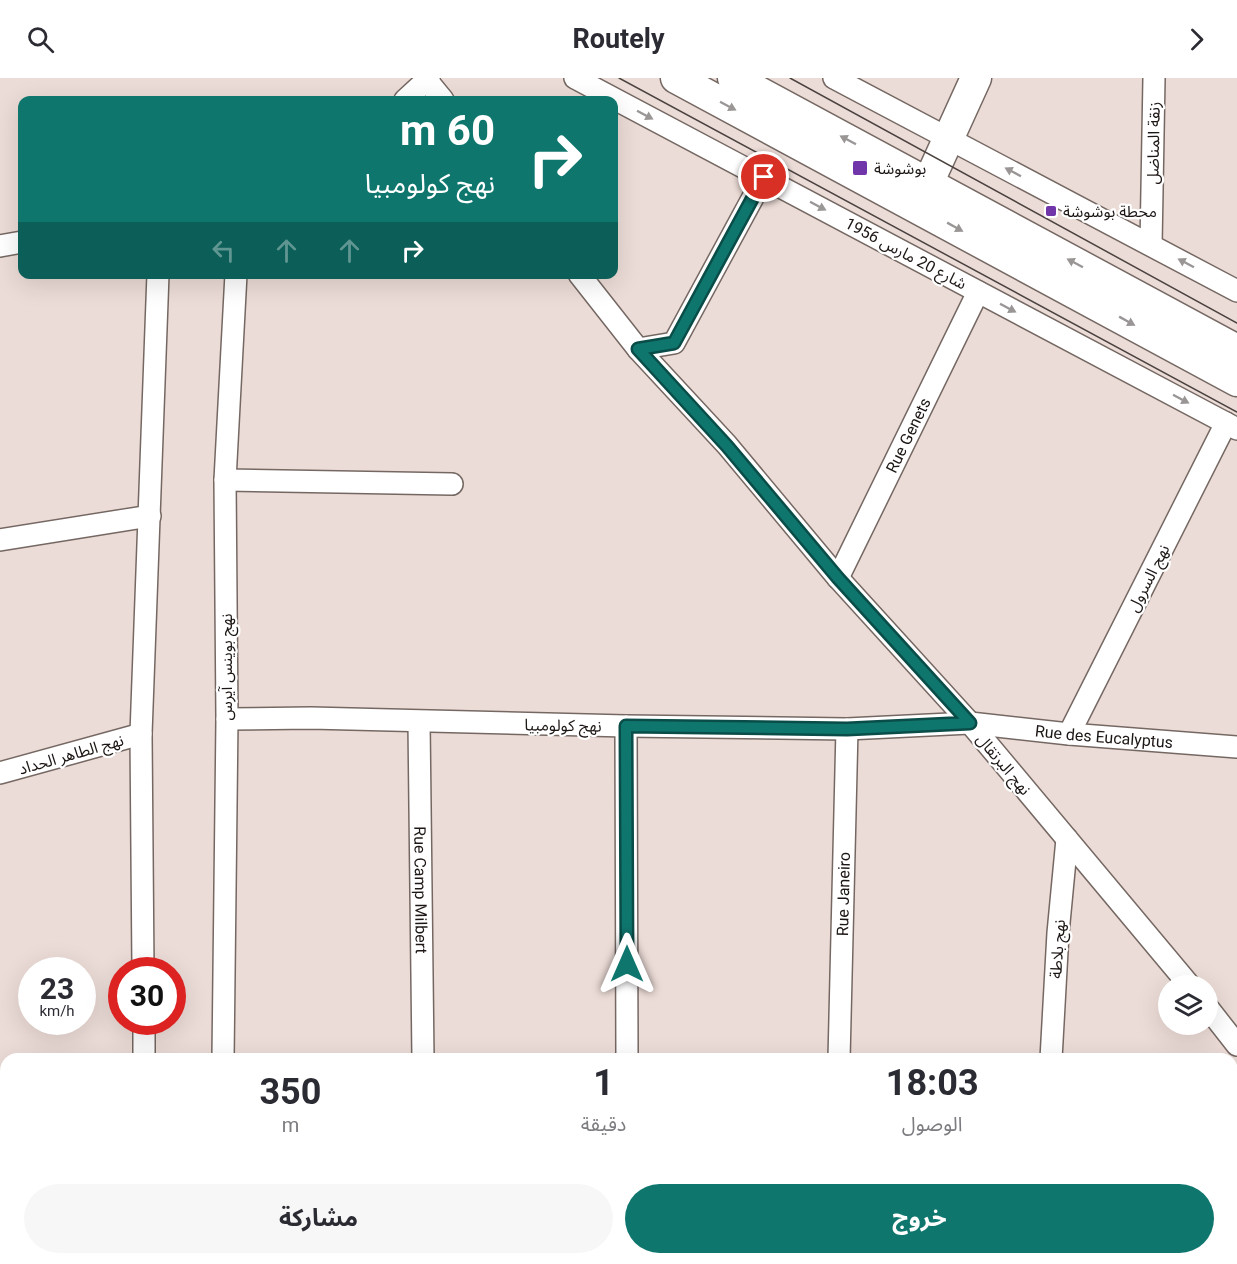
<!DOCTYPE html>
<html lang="ar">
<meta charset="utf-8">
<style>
body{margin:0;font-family:Roboto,"Noto Sans Arabic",sans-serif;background:#f7f7f7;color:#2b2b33;direction:rtl;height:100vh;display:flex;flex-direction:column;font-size:22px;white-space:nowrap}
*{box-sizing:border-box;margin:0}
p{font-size:20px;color:#7c7c81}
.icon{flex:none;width:33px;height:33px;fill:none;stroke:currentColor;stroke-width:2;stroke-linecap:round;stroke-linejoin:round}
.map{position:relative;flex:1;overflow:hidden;direction:ltr}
.details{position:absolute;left:0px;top:975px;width:1238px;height:212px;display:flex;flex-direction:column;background:#fff;border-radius:18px 18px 0 0;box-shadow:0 6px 24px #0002;direction:rtl}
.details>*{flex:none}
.hud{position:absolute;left:18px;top:18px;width:600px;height:183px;border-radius:12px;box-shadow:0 6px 24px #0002;direction:rtl;background:#0f766e;color:#fff;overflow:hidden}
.tools{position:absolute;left:1158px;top:897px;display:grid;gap:12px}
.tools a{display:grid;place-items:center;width:60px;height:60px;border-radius:50%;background:#fff;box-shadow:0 6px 24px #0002;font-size:30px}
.speed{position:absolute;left:18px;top:879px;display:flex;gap:12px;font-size:30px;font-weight:700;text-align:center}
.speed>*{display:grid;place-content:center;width:78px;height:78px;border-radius:50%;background:#fff;box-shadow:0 6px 24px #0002;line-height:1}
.speed small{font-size:15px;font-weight:400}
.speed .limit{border:9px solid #d22;background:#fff;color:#111}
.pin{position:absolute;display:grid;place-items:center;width:51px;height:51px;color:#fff;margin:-26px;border:3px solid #fff;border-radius:50%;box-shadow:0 2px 6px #0007}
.me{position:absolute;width:66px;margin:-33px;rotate:0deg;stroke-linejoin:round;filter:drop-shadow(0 0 4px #0008)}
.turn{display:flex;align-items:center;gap:21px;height:126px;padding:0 24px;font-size:27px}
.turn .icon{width:78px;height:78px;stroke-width:2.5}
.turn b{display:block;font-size:42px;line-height:51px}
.lanes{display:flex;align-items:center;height:57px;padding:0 24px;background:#0003;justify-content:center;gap:30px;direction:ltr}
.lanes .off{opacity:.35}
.eta{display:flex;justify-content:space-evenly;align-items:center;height:102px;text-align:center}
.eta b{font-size:36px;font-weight:700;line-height:42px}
.cta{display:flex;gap:12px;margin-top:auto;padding:12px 24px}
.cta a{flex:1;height:69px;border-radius:36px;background:#0f766e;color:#fff;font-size:24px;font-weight:700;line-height:69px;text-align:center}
.cta a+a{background:#f7f7f7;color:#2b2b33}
header{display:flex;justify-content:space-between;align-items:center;height:78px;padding:0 24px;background:#fff;font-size:27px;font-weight:700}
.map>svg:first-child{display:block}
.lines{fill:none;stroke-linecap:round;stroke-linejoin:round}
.street-casing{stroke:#756863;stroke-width:24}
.secondary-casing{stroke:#756863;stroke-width:33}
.street{stroke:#fff;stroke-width:21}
.secondary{stroke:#fff;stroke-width:30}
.tram{stroke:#4a423f;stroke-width:1.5}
.oneway{fill:#999695}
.route-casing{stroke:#0a4d48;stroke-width:15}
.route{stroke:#0f766e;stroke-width:10}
.poi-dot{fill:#7135aa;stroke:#fff;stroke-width:2}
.labels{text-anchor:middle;stroke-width:4.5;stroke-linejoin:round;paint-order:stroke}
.street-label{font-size:16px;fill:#1c1614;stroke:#fff}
.poi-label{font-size:16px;fill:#1c1614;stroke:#fff;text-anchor:start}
</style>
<header><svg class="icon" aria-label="forward" viewBox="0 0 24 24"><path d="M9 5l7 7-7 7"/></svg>Routely<svg class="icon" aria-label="search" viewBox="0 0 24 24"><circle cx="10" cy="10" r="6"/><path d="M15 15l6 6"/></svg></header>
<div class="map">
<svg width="1237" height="1186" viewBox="0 0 1237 1186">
<rect width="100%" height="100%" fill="#ecdcd7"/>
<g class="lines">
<g class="street-casing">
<g id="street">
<path d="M425,0L443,22"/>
<path d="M575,0L1237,351"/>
<path d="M834,0L1237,213"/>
<path d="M405,22L429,0"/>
<path d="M1151,167L1154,0"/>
<path d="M0,168L22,164"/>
<path d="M579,196L638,271L727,367L838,500L970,645L1190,908"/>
<path d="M638,271L674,265L764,99"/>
<path d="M225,402L452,406"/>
<path d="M0,462L150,438"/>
<path id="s1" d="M838,500L978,214"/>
<path id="s2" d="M227,641L311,640L626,648L847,651L970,645L1069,656L1237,669"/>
<path id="s3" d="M419,644L423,981"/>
<path d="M626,648L627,981"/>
<path d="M1069,656L1226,345"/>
<path d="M0,695L141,656"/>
<path d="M143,892L141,656L158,196"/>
<path d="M1208,930L1237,967"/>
<path d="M144,944V981"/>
<path d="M223,981L227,641L225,402L236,196"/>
<path id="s4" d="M839,981L847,651"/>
<path d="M1051,981L1058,855L1067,761"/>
<path d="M1232,1020H1237"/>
<path d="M145,1180L146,1186"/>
<path d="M339,1180L350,1186"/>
<path d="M816,1180V1186"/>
<path d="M220,1186V1180"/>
<path d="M496,1186V1180"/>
<path d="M624,1186V1180"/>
<path d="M1038,1186V1180"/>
</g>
</g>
<g class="secondary-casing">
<path id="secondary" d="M676,0L1237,303
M733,0L1237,272
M920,123L976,0
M0,1157L6,1176"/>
</g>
<use href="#street" class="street"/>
<use href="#secondary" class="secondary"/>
<path class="tram" d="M619,0L1237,334
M790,0L1237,245"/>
</g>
<defs><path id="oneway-solid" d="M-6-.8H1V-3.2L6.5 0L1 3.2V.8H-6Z" transform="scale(1.5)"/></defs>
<g class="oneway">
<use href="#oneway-solid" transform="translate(728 28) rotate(28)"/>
<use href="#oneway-solid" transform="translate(645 37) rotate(28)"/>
<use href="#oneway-solid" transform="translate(848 62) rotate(-152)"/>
<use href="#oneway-solid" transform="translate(1013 94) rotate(-152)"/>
<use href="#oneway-solid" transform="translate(818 128) rotate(28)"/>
<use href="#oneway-solid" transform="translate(955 149) rotate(29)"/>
<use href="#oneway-solid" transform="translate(1075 185) rotate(-152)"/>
<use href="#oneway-solid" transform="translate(1186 185) rotate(-152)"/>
<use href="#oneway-solid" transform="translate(1008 230) rotate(28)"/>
<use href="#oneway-solid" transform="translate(1127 243) rotate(29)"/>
<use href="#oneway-solid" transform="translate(1181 321) rotate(28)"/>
</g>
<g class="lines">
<g class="route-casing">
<path id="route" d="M627,886L626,648L847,651L970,645L838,500L727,368L638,271L674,265L764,99"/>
</g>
<use href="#route" class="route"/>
</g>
<g class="poi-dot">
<rect x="852" y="82" width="16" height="16" rx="3"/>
<rect x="1045" y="127" width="12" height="12" rx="3"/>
</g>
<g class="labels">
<g class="street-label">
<text transform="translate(1153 65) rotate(-89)" y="6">زنقة المناضل</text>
<text transform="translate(906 175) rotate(28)" y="6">شارع 20 مارس 1956</text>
<text dy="6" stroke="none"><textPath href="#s1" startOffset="159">Rue Genets</textPath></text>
<text transform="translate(1148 500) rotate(-63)" y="6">نهج السرول</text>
<text transform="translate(226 589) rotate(-90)" y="6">نهج بوينس آيرس</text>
<text transform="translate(563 647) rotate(1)" y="6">نهج كولومبيا</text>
<text dy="6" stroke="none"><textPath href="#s2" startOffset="878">Rue des Eucalyptus</textPath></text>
<text transform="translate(71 676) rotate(-16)" y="6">نهج الطاهر الحداد</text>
<text transform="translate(1004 686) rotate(50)" y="6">نهج البرتقال</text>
<text dy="6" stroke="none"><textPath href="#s3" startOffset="168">Rue Camp Milbert</textPath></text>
<text dy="6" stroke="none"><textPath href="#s4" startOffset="165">Rue Janeiro</textPath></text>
<text transform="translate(1057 871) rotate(-86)" y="6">نهج بلاطة</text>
</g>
<g class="poi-label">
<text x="874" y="96">بوشوشة</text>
<text x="1063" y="139">محطة بوشوشة</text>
</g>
</g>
</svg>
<div class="tools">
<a><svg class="icon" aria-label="layers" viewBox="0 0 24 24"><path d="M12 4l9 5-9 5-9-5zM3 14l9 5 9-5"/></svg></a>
</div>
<div class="speed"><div>23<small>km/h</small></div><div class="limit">30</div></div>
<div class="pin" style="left:764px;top:99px;background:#d93025"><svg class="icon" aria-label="arrive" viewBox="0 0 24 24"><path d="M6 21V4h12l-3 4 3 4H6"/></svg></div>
<svg class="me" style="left:627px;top:886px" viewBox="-20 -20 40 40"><path d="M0-17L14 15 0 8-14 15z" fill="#0f766e" stroke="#fff" stroke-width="4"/></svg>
<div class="hud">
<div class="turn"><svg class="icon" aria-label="right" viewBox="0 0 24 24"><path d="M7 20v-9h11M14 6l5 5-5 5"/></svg><div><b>60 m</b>نهج كولومبيا</div></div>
<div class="lanes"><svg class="icon off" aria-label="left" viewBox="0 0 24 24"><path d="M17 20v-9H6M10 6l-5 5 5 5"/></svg><svg class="icon off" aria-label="ahead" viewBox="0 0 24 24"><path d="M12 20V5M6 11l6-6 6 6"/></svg><svg class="icon off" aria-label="ahead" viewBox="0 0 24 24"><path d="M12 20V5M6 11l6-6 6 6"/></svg><svg class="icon" aria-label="right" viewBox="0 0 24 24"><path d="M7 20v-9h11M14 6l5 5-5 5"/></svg></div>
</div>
<section class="details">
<div class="eta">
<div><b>18:03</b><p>الوصول</p></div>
<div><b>1</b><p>دقيقة</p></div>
<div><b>350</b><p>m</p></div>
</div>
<div class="cta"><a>خروج</a><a>مشاركة</a></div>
</section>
</div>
